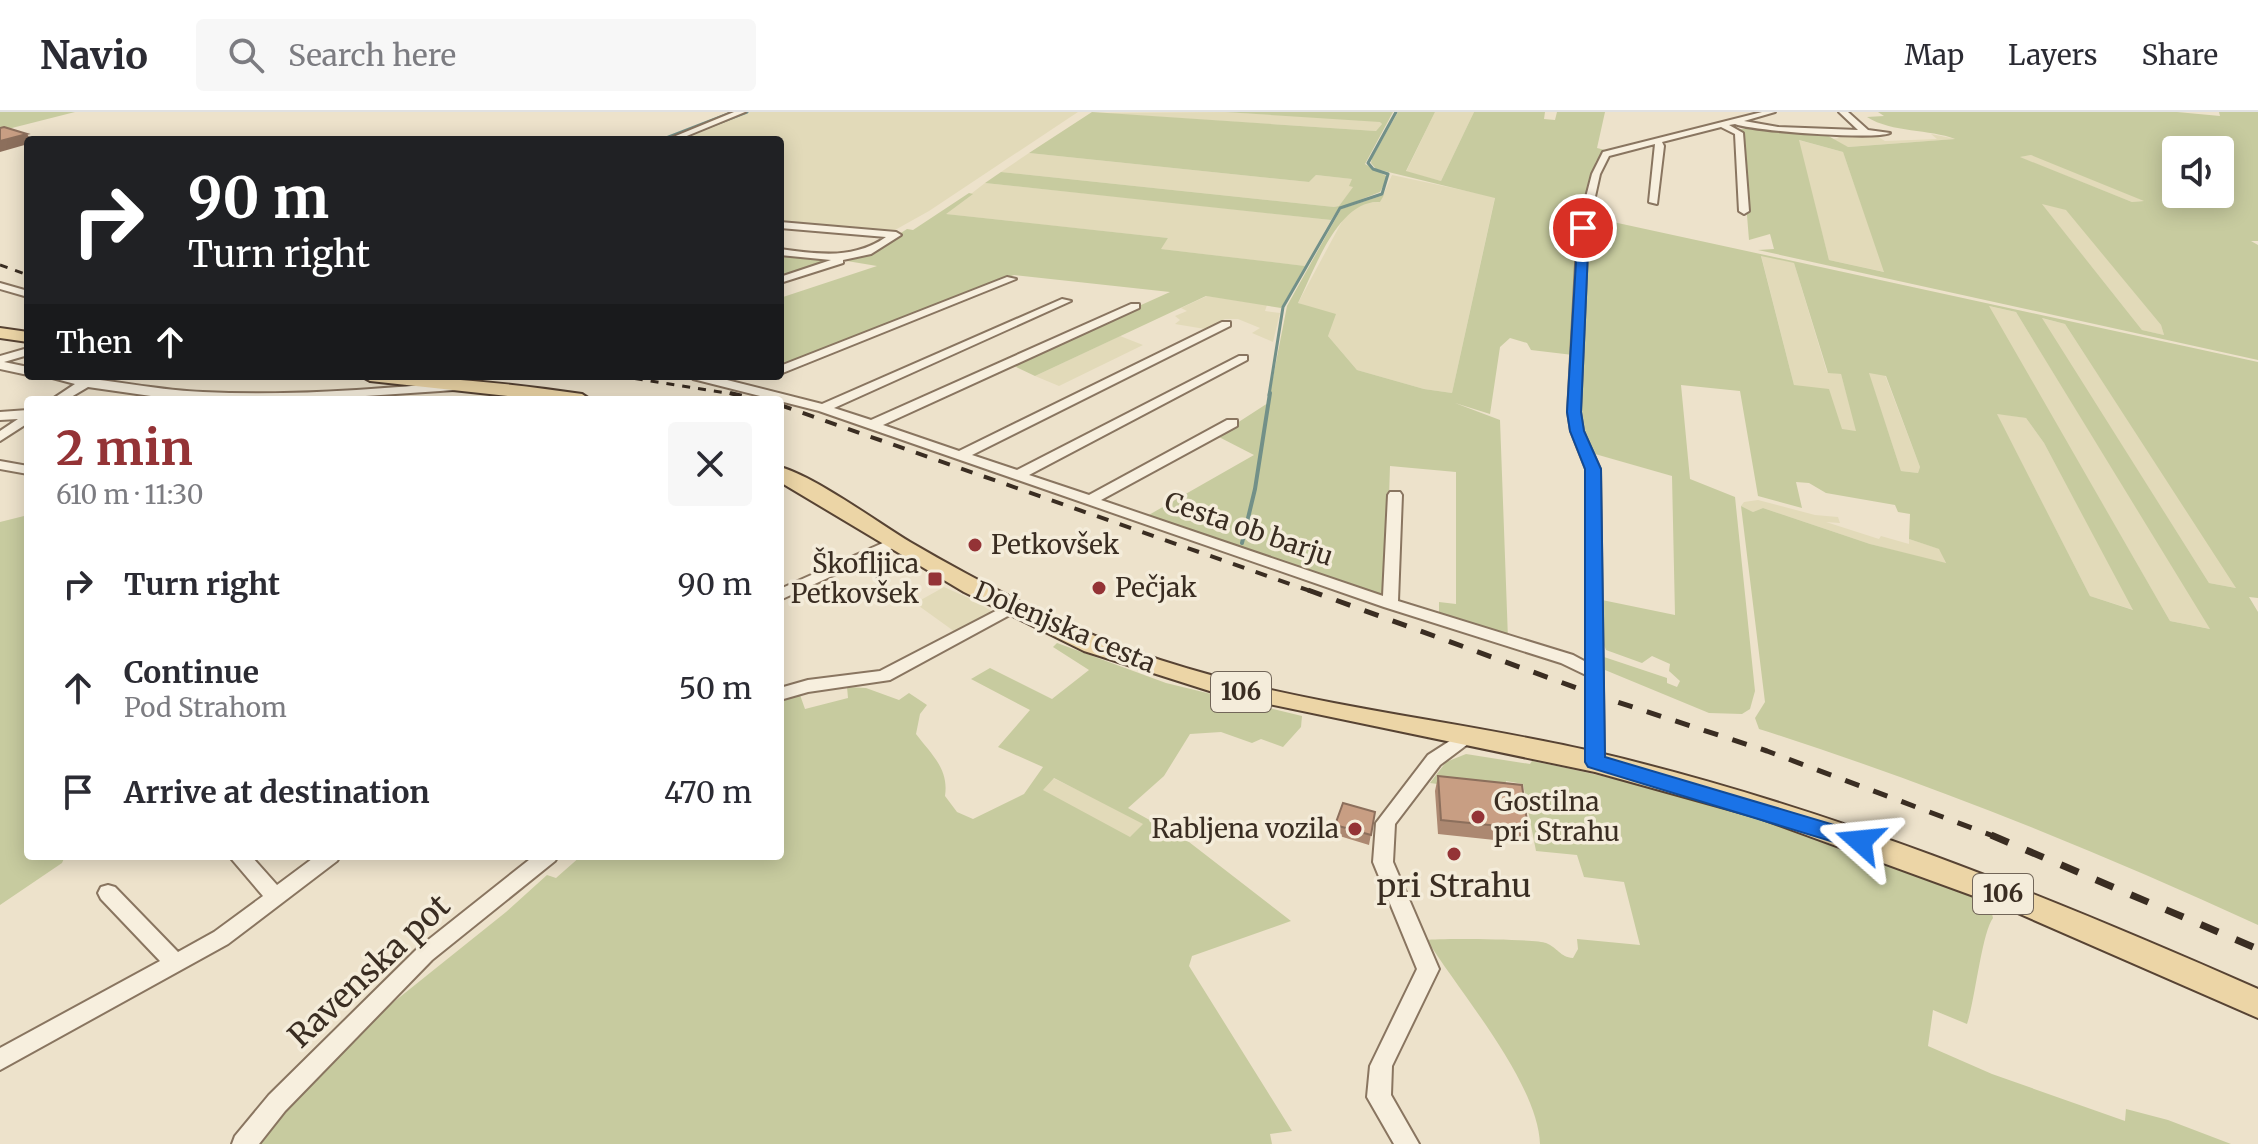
<!DOCTYPE html>
<meta charset="utf-8">
<style>
body{margin:0;font-family:Merriweather,serif;background:#f7f7f7;color:#2b2b33;height:100vh;display:flex;flex-direction:column;font-size:30px;white-space:nowrap}
*{box-sizing:border-box;margin:0}
p{font-size:26px;color:#7c7c81}
.icon{flex:none;width:44px;height:44px;fill:none;stroke:currentColor;stroke-width:2;stroke-linecap:round;stroke-linejoin:round}
.map{position:relative;flex:1;overflow:hidden}
.drawer{position:absolute;left:24px;top:284px;width:760px;height:464px;display:flex;flex-direction:column;background:#fff;border-radius:8px;box-shadow:0 4px 20px #0003}
.drawer>*{flex:none}
.guide{position:absolute;left:24px;top:24px;width:760px;height:244px;border-radius:8px;box-shadow:0 4px 20px #0003;background:#202124;color:#fff;overflow:hidden}
.buttons{position:absolute;left:2162px;top:24px;display:grid;gap:16px}
.buttons a{display:grid;place-items:center;width:72px;height:72px;border-radius:8px;background:#fff;box-shadow:0 4px 20px #0003;font-size:40px}
.pin{position:absolute;display:grid;place-items:center;width:68px;height:68px;color:#fff;margin:-34px;border:4px solid #fff;border-radius:50%;box-shadow:0 2px 8px #0007}
.me{position:absolute;width:88px;margin:-44px;rotate:288deg;stroke-linejoin:round;filter:drop-shadow(0 0 6px #0008)}
.turn{display:flex;align-items:center;gap:28px;height:168px;padding:0 32px;font-size:36px}
.turn .icon{width:104px;height:104px;stroke-width:2.5}
.turn b{display:block;font-size:56px;line-height:68px}
.then{display:flex;align-items:center;height:76px;padding:0 32px;background:#0003;gap:16px;font-size:30px}
.round{display:grid;place-items:center;flex:none;width:84px;height:84px;border-radius:8px;background:#f7f7f7}
.head{display:flex;align-items:center;justify-content:space-between;height:136px;padding:0 32px}
h1{font-size:48px;font-weight:700;line-height:60px;color:#943336}
ul{padding:0;list-style:none}
li{display:flex;align-items:center;gap:24px;height:104px;padding:0 32px}
li div{flex:1}
li b{display:block;font-size:30px}
li em{font-style:normal}
header{display:flex;align-items:center;gap:48px;box-sizing:border-box;height:112px;padding:0 40px;background:#fff;border-bottom:2px solid #e1e1e2}
header strong{font-size:38px}
nav{display:flex;gap:44px;margin-inline-start:auto;font-size:28px}
.search{width:560px;height:72px;background:#f7f7f7;display:flex;align-items:center;gap:20px;box-sizing:border-box;padding:0 28px;border-radius:8px;color:#7c7c81;font-size:30px}
.map>svg:first-child{display:block}
.farmland{fill:#e2dab9}
.green{fill:#c7cb9f;fill-rule:evenodd}
.lines{fill:none;stroke-linecap:round;stroke-linejoin:round}
.stream-far1{stroke:#729088;stroke-width:3}
.stream{stroke:#729088;stroke-width:4}
.street-casing{stroke:#897560;stroke-width:4}
.primary-casing{stroke:#574333;stroke-width:4}
.street{fill:#f7efde;fill-rule:evenodd}
.primary{fill:#ecd5a6;fill-rule:evenodd}
.rail-far3{stroke:#3a2d22;stroke-width:3;stroke-dasharray:8 8;stroke-linecap:butt}
.rail-far2{stroke:#3a2d22;stroke-width:4;stroke-dasharray:12 12;stroke-linecap:butt}
.rail-far1{stroke:#3a2d22;stroke-width:5;stroke-dasharray:15 15;stroke-linecap:butt}
.rail{stroke:#3a2d22;stroke-width:7;stroke-dasharray:19 19;stroke-linecap:butt}
.wall{fill:#ac8871}
.shaded-wall{fill:#8c6f5c}
.building{fill:#c89e83;stroke:#8c6f5c;stroke-width:2}
.route{fill:#1a73e8;stroke:#114b97;stroke-width:2}
.poi-dot{fill:#943336;stroke:#f4ecda;stroke-width:3}
.labels{text-anchor:middle;stroke-width:7;stroke-linejoin:round;paint-order:stroke}
.shield{fill:#f4ecda;stroke:#726659;stroke-width:2}
.shield-label{font-size:24px;font-weight:bold;fill:#3a2d22}
.street-label{font-size:26px;fill:#3a2d22;stroke:#f4ecda}
.poi-label{font-size:26px;fill:#3a2d22;stroke:#f4ecda;text-anchor:start}
.near-poi-label{font-size:32px;fill:#3a2d22;stroke:#f4ecda}
.near-street-label{font-size:32px;fill:#3a2d22;stroke:#f4ecda}
</style>
<header>
<strong>Navio</strong>
<div class="search"><svg class="icon" aria-label="search" viewBox="0 0 24 24"><circle cx="10" cy="10" r="6"/><path d="M15 15l6 6"/></svg>Search here</div>
<nav><a>Map</a><a>Layers</a><a>Share</a></nav>
</header>
<div class="map">
<svg width="2258" height="1032" viewBox="0 0 2258 1032">
<rect width="100%" height="100%" fill="#ede2cb"/>
<path class="farmland" d="M750,0H1078L929,99L895,118L780,110V28H679Z
M1225,0L1380,9L1382,12L1376,19L1099,1Z
M1435,0H1474L1441,69L1406,60Z
M1832,21L1875,23L1885,29L1937,27L1931,22L1956,27L1847,35L1833,27L1839,26Z
M1798,28L1843,40L1885,160L1829,148Z
M1029,41L1309,70L1316,63L1353,67L1354,74L1339,94L1334,95L1001,60Z
M2031,43L2058,52L2145,89L2132,90L2019,45Z
M1392,63L1495,85L1452,281L1424,277L1357,258L1328,224L1318,199L1298,191L1346,102L1364,91L1380,90Z
M985,71L1159,89L1331,108L1305,154L1160,137L1168,126L945,102Z
M2041,91L2067,98L2161,213L2164,223L2142,218Z
M1761,143L1794,151L1827,260L1841,262L1857,319L1842,318L1794,273Z
M1207,184L1267,193L1265,199L1280,201L1273,230L1252,221L1260,216L1238,207H1225L1205,217L1175,212L1180,208L1175,204L1187,199L1181,196Z
M1988,194L2016,200L2211,517L2170,509Z
M2041,206L2065,212L2237,476L2209,471Z
M1120,224L1143,233L1059,274L1035,264Z
M1868,260L1885,263L1920,355L1918,361L1901,359Z
M1996,301L2026,306L2044,331L2134,498L2090,484Z
M1758,388L1815,403L1838,405L1840,411L1826,410L1879,427L1881,424L1909,432V427L1940,437L1946,452L1870,432L1763,396L1753,400L1741,394L1744,390Z
M944,475L973,488L998,503L962,525L919,494L922,491L919,489Z
M1053,666L1096,687L1144,712L1130,726L1042,678Z"/>
<path class="green" d="M0,0H75L0,19Z
M1092,0L1376,19L1382,12L1380,10L1225,0H1393L1365,52L1388,65L1380,80L1339,96L1331,108L985,71L1001,60L1334,95L1339,94L1353,75L1349,74L1352,67L1316,63L1309,70L1029,41Z
M1398,0H1435L1406,59L1441,69L1474,0H1545L1544,7L1555,8L1557,0H1605L1597,36L1609,39L1596,49L1583,100L1566,98L1582,103L1573,243L1531,238L1527,231L1510,226L1500,235L1490,302L1455,291L1500,308L1508,527L1439,504V490L1456,492V360L1390,354L1386,481L1383,484L1147,404L1254,343L1217,324L1268,291L1287,194L1341,97L1384,83L1380,90C1338,87 1314,159 1298,191L1336,202L1328,224L1357,258L1424,277L1452,281L1495,86L1376,57L1371,51L1372,46Z
M1878,0H2177L2220,4L2219,0H2258V129H2251L2258,133V248L1758,138L1774,137L1770,122L1749,128L1740,17H1746L1744,13L1823,21L1848,35L1955,27C1930,17 1892,21 1867,5L1884,4ZM1799,28L1843,40L1884,160L1829,148ZM2176,38H2220V82H2176ZM2031,43L2144,89L2132,90L2020,45ZM2042,92L2066,98L2161,213L2164,223L2142,218Z
M969,81L973,82L946,102L1168,126L1161,137L1305,154L1281,196L1206,184L1035,264L1010,252L1170,180L1014,163L780,256V186L877,154L847,149L869,142L907,117L913,118Z
M1590,105L2258,250V486L2249,485L2258,500V813C2097,739 1929,671 1759,617L1755,606L1765,590L1741,394L1753,400L1763,396L1870,432L1946,451L1939,437L1909,427L1910,402L1898,400L1895,393L1826,381L1809,371L1796,370L1802,396L1758,384L1740,279L1681,273L1690,367L1735,385L1755,579L1750,597L1742,602L1709,601L1605,558L1604,545L1667,566V571L1677,575L1680,569L1669,559L1670,552L1652,544L1642,551L1606,538L1604,533L1602,488L1675,503L1672,364L1595,342L1580,315L1586,118ZM1761,144L1794,151L1828,261L1841,262L1856,319L1842,317L1829,277L1794,273ZM1989,194L2016,200L2210,517L2170,509ZM2042,206L2065,212L2236,476L2209,471ZM1869,261L1886,264L1920,355L1918,361L1901,359ZM1997,302L2026,306L2044,331L2133,498L2090,484Z
M780,143L830,146L835,147L780,165Z
M28,403V744H65L62,751L0,793V410Z
M1057,531L1166,571L1302,604L1301,615L1283,635L1261,627L1252,631L1221,620L1190,622L1164,664L1128,696L1189,730L1291,809L1192,844L1189,854L1292,1019L1270,1022L1272,1032H255L345,929L506,800L547,763L556,766L581,744H780V589L800,583L805,597L848,586L847,575L866,576L899,588L909,581L927,593L920,602L916,622C932,643 949,657 945,684L957,700L973,707L1024,682L1043,655L998,635L1030,598L971,567L990,556L1052,587L1089,558L1053,535ZM1054,666L1143,712L1130,725L1043,678Z
M1466,642L1530,652L1532,649C1687,680 1845,725 1989,790L1993,806C1982,820 1975,888 1967,912L1933,898L1928,934L1992,962L2125,1009L2126,997L2168,1008L2231,1032H1540C1538,971 1460,881 1427,828C1440,826 1537,827 1546,831C1558,836 1560,845 1573,846L1578,837L1577,827L1640,833L1624,770L1584,765L1577,743L1536,739L1523,672L1506,669L1504,681L1430,671L1446,650Z"/>
<g class="lines">
<path class="stream-far1" d="M695,20L747,0
M661,28L733,0
M1269,283L1283,195L1340,96L1382,82L1388,62L1373,57L1368,51L1396,0"/>
<path class="stream" d="M1242,431L1255,377L1270,281"/>
<g class="street-casing">
<path id="street" d="M734,0H745L677,28H666Z
M1762,0H1775L1744,9L1778,15L1858,18L1839,0H1848L1868,18L1890,21C1875,28 1754,19 1735,12L1729,13L1743,21L1749,99L1744,102L1739,99L1735,22L1721,15L1662,30L1664,34L1657,92L1649,90L1655,32L1609,44L1600,62L1588,116L1580,300L1583,319L1600,357L1604,650L1601,655H1589L1586,650V563L1561,551L1384,495L819,299L693,267L691,264H711L822,292L1062,187L1071,189L834,296L871,308L1131,192H1139V196L883,313L959,339L1222,210H1230V214L972,343L1017,358L1239,244H1247V248L1029,363L1089,383L1227,308H1237V314L1101,388L1383,484L1388,383L1390,380H1400L1402,383L1398,489L1573,543L1586,550V357L1571,319L1568,300L1578,116L1592,62L1603,40Z
M780,110L896,120L901,123L871,142L843,148V151L780,171V165L831,148L780,143V137C818,142 853,148 886,125L780,116Z
M1007,165L1016,167L780,262V254Z
M0,171L28,179V185L0,177Z
M28,236V243L4,250L28,255V263L0,257V244Z
M45,264C98,264 150,278 203,280C287,284 371,278 455,270L461,274L455,278L306,288H221L151,284L88,275L66,288H51L75,272Z
M28,298V311L0,329V319L18,307L0,308V300Z
M0,349L28,354V362L0,357Z
M894,426L899,427L901,430L899,433L780,488V477Z
M1011,491L1019,496L1017,499L890,568L808,580L780,588V576L808,568L880,559Z
M1470,616L1476,618L1479,622L1476,626L1440,653L1395,712L1393,750L1439,857L1392,954L1391,983L1419,1032H1394L1367,985L1370,954L1417,857L1373,750L1376,711L1428,643Z
M229,744H251L277,773L316,744H340L337,749L228,832L0,958V936L160,849L101,787L98,781L101,775L108,773L115,775L178,840L214,820L263,784Z
M534,744H558L555,749L432,848L285,999L259,1032H232L235,1024L269,983L418,836Z"/>
</g>
<g class="primary-casing">
<path id="primary" d="M0,216L28,220V230L0,226Z
M361,264C436,264 508,271 582,282L591,288H545L370,269Z
M780,355C814,364 877,410 910,430C991,477 1072,519 1160,548C1301,594 1451,607 1595,640C1824,694 2043,782 2258,877V906L2004,795L1757,705L1595,660L1216,581L1084,539L964,480L780,370Z"/>
</g>
<use href="#street" class="street"/>
<use href="#primary" class="primary"/>
<path class="rail-far3" d="M0,153L28,163
M619,264L739,283"/>
<path class="rail-far2" d="M730,281L760,288
M780,293L1313,480"/>
<path class="rail-far1" d="M1308,478L1596,583L1767,639L1996,725"/>
<path class="rail" d="M1991,723L2258,837"/>
</g>
<path class="wall" d="M1438,664L1528,717L1523,731L1438,722L1435,679Z
M1375,700L1369,733L1333,722L1335,713Z"/>
<path class="shaded-wall" d="M27,22L31,28H28V32L0,40V29Z"/>
<path class="building" d="M4,15L27,22L0,29V16Z
M1438,664L1522,673L1528,717L1441,708Z
M1343,691L1375,700L1371,723L1335,713Z"/>
<path class="route" d="M1583,113L1589,116L1581,300L1584,319L1601,357L1605,645L1868,723L1871,729L1868,735L1860,738L1588,655L1585,650V357L1570,319L1567,300L1578,116Z"/>
<g class="poi-dot">
<circle cx="975" cy="433" r="8"/>
<rect x="927" y="459" width="16" height="16" rx="4"/>
<circle cx="1099" cy="476" r="8"/>
<circle cx="1478" cy="705" r="8"/>
<circle cx="1355" cy="717" r="8"/>
<circle cx="1454" cy="742" r="8"/>
</g>
<g class="labels">
<g class="shield">
<rect x="1211" y="560" width="60" height="40" rx="6"/>
<rect x="1973" y="762" width="60" height="40" rx="6"/>
</g>
<g class="shield-label">
<text x="1241" y="588">106</text>
<text x="2003" y="790">106</text>
</g>
<g class="street-label">
<text transform="translate(1249 417) rotate(19)" y="9">Cesta ob barju</text>
<text transform="translate(1065 515) rotate(23)" y="9">Dolenjska cesta</text>
</g>
<g class="poi-label">
<text x="991" y="442">Petkovšek</text>
<text x="919" y="461" text-anchor="end">Škofljica<tspan x="919" dy="30">Petkovšek</tspan></text>
<text x="1115" y="485">Pečjak</text>
<text x="1494" y="699">Gostilna<tspan x="1494" dy="30">pri Strahu</tspan></text>
<text x="1339" y="726" text-anchor="end">Rabljena vozila</text>
</g>
<g class="near-poi-label">
<text x="1454" y="785">pri Strahu</text>
</g>
<g class="near-street-label">
<text transform="translate(369 859) rotate(-43)" y="11">Ravenska pot</text>
</g>
</g>
</svg>
<div class="buttons">
<a><svg class="icon" aria-label="sound" viewBox="0 0 24 24"><path d="M4 9h4l5-4v14l-5-4H4zM17 9q2 3 0 6"/></svg></a>
</div>
<div class="pin" style="left:1583px;top:116px;background:#d93025"><svg class="icon" aria-label="arrive" viewBox="0 0 24 24"><path d="M6 21V4h12l-3 4 3 4H6"/></svg></div>
<svg class="me" style="left:1860px;top:729px" viewBox="-20 -20 40 40"><path d="M0-17L14 15 0 8-14 15z" fill="#1a73e8" stroke="#fff" stroke-width="4"/></svg>
<div class="guide">
<div class="turn"><svg class="icon" aria-label="right" viewBox="0 0 24 24"><path d="M7 20v-9h11M14 6l5 5-5 5"/></svg><div><b>90 m</b>Turn right</div></div>
<div class="then">Then<svg class="icon" aria-label="ahead" viewBox="0 0 24 24"><path d="M12 20V5M6 11l6-6 6 6"/></svg></div>
</div>
<section class="drawer">
<div class="head"><div><h1>2 min</h1><p>610 m · 11:30</p></div><a class="round"><svg class="icon" aria-label="close" viewBox="0 0 24 24"><path d="M6 6l12 12M18 6L6 18"/></svg></a></div>
<ul>
<li><svg class="icon" aria-label="right" viewBox="0 0 24 24"><path d="M7 20v-9h11M14 6l5 5-5 5"/></svg><div><b>Turn right</b></div><em>90 m</em></li>
<li><svg class="icon" aria-label="ahead" viewBox="0 0 24 24"><path d="M12 20V5M6 11l6-6 6 6"/></svg><div><b>Continue</b><p>Pod Strahom</p></div><em>50 m</em></li>
<li><svg class="icon" aria-label="arrive" viewBox="0 0 24 24"><path d="M6 21V4h12l-3 4 3 4H6"/></svg><div><b>Arrive at destination</b></div><em>470 m</em></li>
</ul>
</section>
</div>
